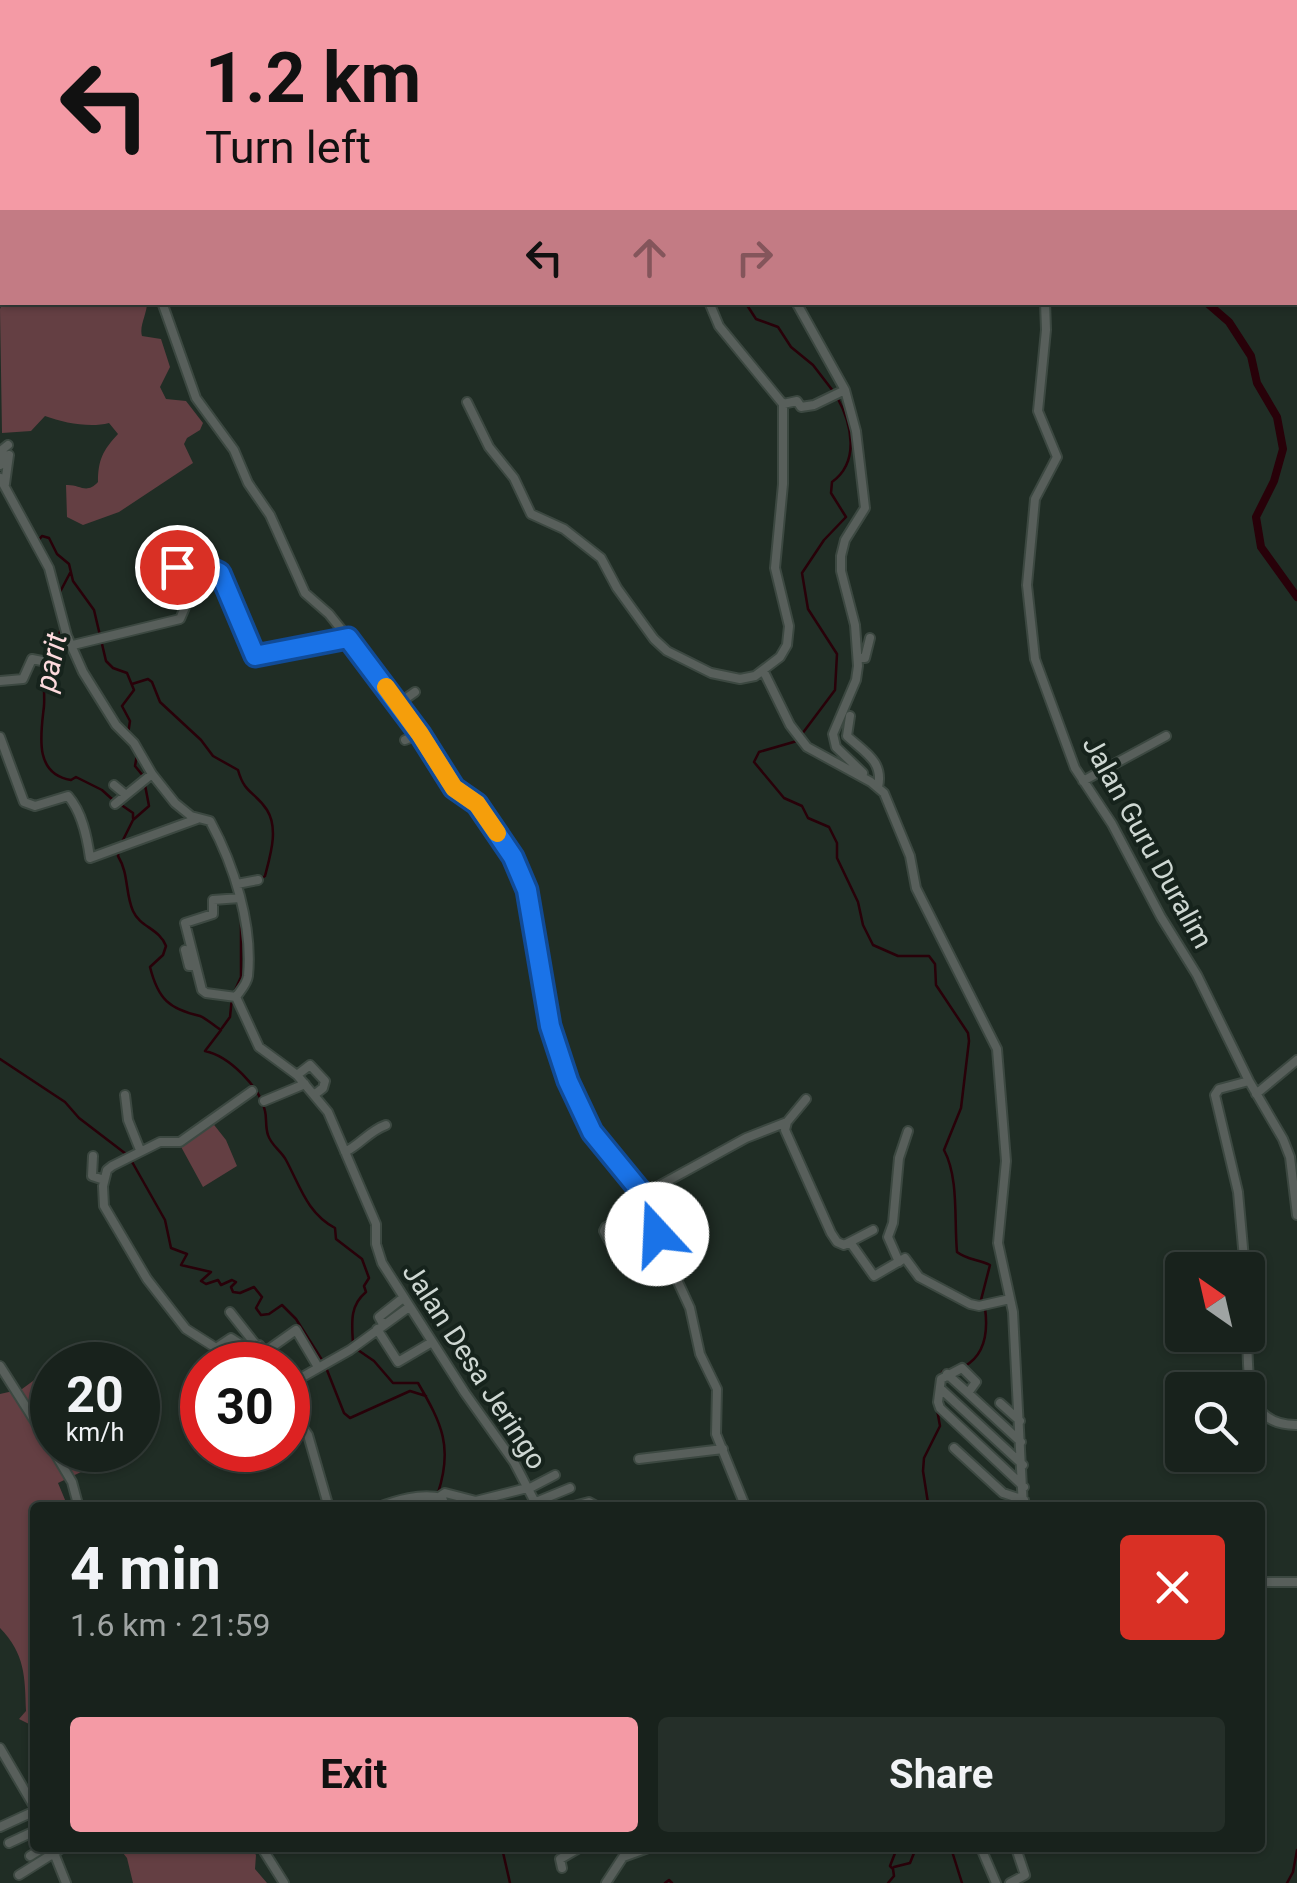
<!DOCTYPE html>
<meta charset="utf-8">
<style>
body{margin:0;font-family:Roboto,sans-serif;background:#252f29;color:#f1f3f6;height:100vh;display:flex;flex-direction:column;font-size:38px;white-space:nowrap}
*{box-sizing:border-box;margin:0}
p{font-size:32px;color:#9fa4a3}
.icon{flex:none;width:55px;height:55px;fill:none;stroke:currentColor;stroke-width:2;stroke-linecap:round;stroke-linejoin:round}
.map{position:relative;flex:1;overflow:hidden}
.sheet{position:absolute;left:30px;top:1502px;width:1235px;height:350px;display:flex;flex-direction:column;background:#18221c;border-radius:10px;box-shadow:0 2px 8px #0004,0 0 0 2px #363f3b}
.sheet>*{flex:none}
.guide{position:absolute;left:0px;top:0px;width:1298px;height:305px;box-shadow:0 2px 8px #0004,0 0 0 2px #363f3b;background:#f49aa5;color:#111;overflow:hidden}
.needle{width:65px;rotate:326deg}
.buttons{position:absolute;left:1165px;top:1252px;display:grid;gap:20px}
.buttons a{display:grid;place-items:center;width:100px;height:100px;border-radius:10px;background:#18221c;box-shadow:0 2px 8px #0004,0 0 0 2px #363f3b;font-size:50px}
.speed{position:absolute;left:30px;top:1342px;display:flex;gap:20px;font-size:50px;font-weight:700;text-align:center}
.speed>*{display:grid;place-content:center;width:130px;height:130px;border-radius:50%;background:#18221c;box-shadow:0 2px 8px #0004,0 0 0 2px #363f3b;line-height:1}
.speed small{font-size:25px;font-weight:400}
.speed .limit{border:15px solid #d22;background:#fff;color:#111}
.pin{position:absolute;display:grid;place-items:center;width:85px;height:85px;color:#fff;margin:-42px;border:5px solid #fff;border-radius:50%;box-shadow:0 2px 10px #0007}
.me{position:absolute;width:110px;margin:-55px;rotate:340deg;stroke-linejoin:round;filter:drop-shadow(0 0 8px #0008)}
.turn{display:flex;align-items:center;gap:35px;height:210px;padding:0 40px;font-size:45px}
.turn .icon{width:130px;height:130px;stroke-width:2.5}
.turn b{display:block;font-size:70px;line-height:85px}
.lanes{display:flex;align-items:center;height:95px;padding:0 40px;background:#0003;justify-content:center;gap:50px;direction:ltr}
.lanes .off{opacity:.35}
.round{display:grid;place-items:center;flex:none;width:105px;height:105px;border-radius:10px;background:#252f29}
.headline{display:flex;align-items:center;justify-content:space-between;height:170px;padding:0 40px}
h1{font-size:60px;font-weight:700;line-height:75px}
.button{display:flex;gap:20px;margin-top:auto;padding:20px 40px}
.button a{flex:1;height:115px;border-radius:10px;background:#f49aa5;color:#111;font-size:40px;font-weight:700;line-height:115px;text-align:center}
.button a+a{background:#252f29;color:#f1f3f6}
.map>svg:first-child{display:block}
.green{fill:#643f43}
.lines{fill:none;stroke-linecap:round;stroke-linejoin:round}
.stream{stroke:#280109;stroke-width:2.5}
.river{stroke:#280109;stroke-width:8}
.minor-casing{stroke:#3c4841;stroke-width:12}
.minor{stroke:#585f5b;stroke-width:8}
.route-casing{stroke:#114b97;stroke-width:25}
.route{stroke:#1a73e8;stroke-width:18}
.slow{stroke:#f59e0b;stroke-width:18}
.labels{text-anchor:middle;stroke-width:8;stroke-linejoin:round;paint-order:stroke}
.street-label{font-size:28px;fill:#ced7d2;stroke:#16231c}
.water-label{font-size:30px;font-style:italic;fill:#fddadd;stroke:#16231c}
</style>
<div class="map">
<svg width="1297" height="1883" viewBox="0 0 1297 1883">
<rect width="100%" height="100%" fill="#202d25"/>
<path class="green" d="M3,302L147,303C147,314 139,326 142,336L161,339L170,367L160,387L166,399L186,401L203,423L200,430L187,438L184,444L193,463L119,512L83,525L67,517L66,485C80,484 86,495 98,482C98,460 103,450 118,434L109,423C90,428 64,423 45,416L31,431L2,433L0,309Z
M211,1121L226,1140L237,1166L203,1187L179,1143Z
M52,1367V1450H127L58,1483L68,1507L35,1508V1727L19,1719L26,1711C25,1676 25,1654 0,1628V1394L22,1389Z
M98,1848H176L181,1851L193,1848H251L256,1855L255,1869L267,1883H133L127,1858L123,1853L101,1854Z"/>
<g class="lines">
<path class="stream" d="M623,2L625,0
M745,302L756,319L778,327L791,347L813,365L833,391
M38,541L42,536L49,538L57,554L69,564L73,581L94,610L106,661L113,668L127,673L134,690L122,706L130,721L128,734
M60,592L70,573
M49,658L61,629
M46,665C42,679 45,692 44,706C41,733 33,774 71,780L76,777L102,790L113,800
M132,684L148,679L152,682L160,702L201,740L213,756L238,770C245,795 255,791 267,810C279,829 270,856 265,876L262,878
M802,734L835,690L837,654L808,609L802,573L824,540L846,517L831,493L832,482C860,462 852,424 837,397
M797,741L759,752L754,762L784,798L802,806L808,818L829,827L837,843V858L858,902L863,925L873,945L898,956H929L935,964L936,985L968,1033L969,1041L961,1108L944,1150C959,1178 954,1220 957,1252C967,1260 978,1259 990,1265L981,1300
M137,755L135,766L144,777
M120,804L133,813V818
M122,842L133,820L149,806L145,785
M119,849L118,856C129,874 125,893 133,911C140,927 160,929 166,946L163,955L150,967C158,999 169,1009 200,1016C206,1018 214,1026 221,1030L205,1051C229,1056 260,1087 265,1111C267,1119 265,1126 268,1135C271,1145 281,1151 286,1160C300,1186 307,1213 335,1228L336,1239L362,1259L369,1278L364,1286L366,1292C349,1306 352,1324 353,1344
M222,1028L230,1017L232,997L241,977V916
M0,1059L65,1102L79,1118L126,1154
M131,1160L165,1220L171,1248L187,1254L181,1265L211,1272L201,1281L206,1284L218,1280L221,1285L232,1280L236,1282L231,1287L233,1292L240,1293L254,1287L262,1297L256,1308L261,1315L269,1314L282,1305L296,1319L322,1360
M355,1348L374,1361L393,1383H418C442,1424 453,1447 438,1493
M325,1365L344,1413L350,1418L410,1391L426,1396
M965,1366C986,1354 988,1330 985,1308
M939,1377L943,1371L952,1369
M932,1508L928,1503L923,1471L924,1458L940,1426L936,1404
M502,1848L510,1883
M951,1848L962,1883
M894,1867L910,1863L916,1848
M665,1883L669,1880L672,1883
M888,1883L894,1876L893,1869L890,1866L897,1848
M1287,1883L1293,1872L1297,1850"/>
<path class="river" d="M1154,0V2
M1206,302L1229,322L1251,356L1257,383L1277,417L1283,449L1274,481L1256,517L1261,547L1297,597"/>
<g class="minor-casing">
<path id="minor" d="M75,0L78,2
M475,0L478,2
M939,0L942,2
M162,302L196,398L234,450L248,483L270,515L305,593L329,614L353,644L420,734L454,789L480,807L517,863L528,898L548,1016L563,1069L592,1132L648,1201L660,1243L690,1308L700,1354L717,1389L716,1434L746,1508
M796,302L845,390
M1045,302L1046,330L1038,411L1057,457L1035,499L1027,585L1035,659L1075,768L1112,824L1161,917L1197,975L1249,1081L1283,1139L1290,1157L1297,1215
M467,402L489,447L514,478L531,514L564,529L601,558L617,588L654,639L667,651L711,673L740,679L755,676L780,657L787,645L789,626L775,568L783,484V404L719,326L709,302
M783,404L797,401L801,407L814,405L845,390L856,431L865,508L845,540L841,556V571L855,625L858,666L856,680L833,734L836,747L863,773
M0,465L3,449L8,445
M0,478L49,568L67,636L83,672L116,725L134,743L152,774L175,803L191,816L210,821C234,865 253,925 248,976C247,984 240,991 236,997L259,1047L297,1075L328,1112L376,1224V1244L382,1263L465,1393L514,1462L538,1508
M5,484L9,455
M73,645L180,619L186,605L177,567L179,561L187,558L220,573L255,656L348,637
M859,658H865L870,638
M763,670L790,725L807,747L871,782L884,793L910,856L916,888L997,1049L1006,1161L998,1243L1013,1312L1023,1508
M0,681L23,679L32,659L52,663L60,644L68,638
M398,704L415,692
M850,716L847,736C864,752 884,761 878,787
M0,737L24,802L35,806L68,796C82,812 87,836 90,858L197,819
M405,740L420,734
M1083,781L1166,736
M114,785L126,795
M115,804L152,774
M237,884L258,880
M185,950L189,966H195
M236,997L206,993L202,990L185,923L213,914V900L240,898
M297,1075L310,1065L325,1081L323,1088L314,1095
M252,1091L180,1142H160L112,1166L107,1170L103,1186L104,1206L147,1279L186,1329L216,1348L231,1338L245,1347L259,1345L276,1365
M1256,1094L1297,1060
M125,1095L128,1120L140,1150
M806,1099L787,1122L785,1130L831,1233L837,1242L844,1245L873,1230
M264,1101L305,1084
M345,1152C361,1144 369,1131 386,1125
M93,1156L92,1176L104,1180
M644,1194L746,1138L787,1122
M649,1205L606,1227L604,1231C621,1266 630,1270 667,1260
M850,1242L874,1276L905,1258L919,1277L970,1304L979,1306L1010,1299
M899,1262L888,1237L893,1223L899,1158L908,1131
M1245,1270L1238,1192L1215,1095L1219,1089L1249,1081
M1248,1283V1301
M230,1312L256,1345
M383,1324L379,1317L403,1298
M377,1329L398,1362L432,1342
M1247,1335C1249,1374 1243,1426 1297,1425
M265,1352L296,1330L318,1367
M0,1366L52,1448
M947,1374L968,1393
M288,1381L290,1384L350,1350L409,1307
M942,1390L1023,1465
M1000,1403L1020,1421
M288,1407L308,1435L329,1508
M1021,1442L968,1393L976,1382L962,1368L941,1379L938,1402L940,1408L1024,1487
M954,1448L1003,1493L1024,1500
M53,1450L72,1482L79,1508
M639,1459L723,1449
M528,1489L555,1475
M439,1497L445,1493L476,1501L527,1488
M536,1502L570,1488
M376,1508C397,1500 420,1493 442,1498L446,1508
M566,1508L589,1502L600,1508
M1260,1582H1297
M0,1748L35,1808
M0,1827L35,1811
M9,1843L35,1831
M52,1848L66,1883
M262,1848L284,1883
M981,1848L996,1883
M30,1856L43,1848
M562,1868L560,1859L579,1848
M19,1875L62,1848
M606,1883L623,1857L648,1848
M1010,1883L1025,1875L1016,1848"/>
</g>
<use href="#minor" class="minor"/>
</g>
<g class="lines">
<g class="route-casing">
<path id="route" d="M177,567L180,560L190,558L220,573L255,656L348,638L420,734L454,788L477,804L513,857L527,890L550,1026L568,1081L592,1132L646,1198L657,1234"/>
</g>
<use href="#route" class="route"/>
<path class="slow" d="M386,687L420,734L454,788L477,804L497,833"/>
</g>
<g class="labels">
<g class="street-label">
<text transform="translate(1148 842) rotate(61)" y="10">Jalan Guru Duralim</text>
<text transform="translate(475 1366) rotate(57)" y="10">Jalan Desa Jeringo</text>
</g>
<g class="water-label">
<text transform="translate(51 662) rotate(-78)" y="10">parit</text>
</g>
</g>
</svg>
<div class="buttons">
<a><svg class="needle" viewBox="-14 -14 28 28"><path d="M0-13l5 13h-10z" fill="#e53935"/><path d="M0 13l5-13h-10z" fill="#9fa4a3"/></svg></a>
<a><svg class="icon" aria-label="search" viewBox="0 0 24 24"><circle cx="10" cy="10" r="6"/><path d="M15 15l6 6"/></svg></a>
</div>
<div class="speed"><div>20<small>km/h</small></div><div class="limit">30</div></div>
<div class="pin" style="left:177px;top:567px;background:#d93025"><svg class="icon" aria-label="arrive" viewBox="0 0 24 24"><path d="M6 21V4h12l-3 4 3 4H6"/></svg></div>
<svg class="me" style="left:657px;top:1234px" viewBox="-20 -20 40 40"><circle r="19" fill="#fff"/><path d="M0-13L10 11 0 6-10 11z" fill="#1a73e8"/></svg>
<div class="guide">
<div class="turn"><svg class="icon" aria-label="left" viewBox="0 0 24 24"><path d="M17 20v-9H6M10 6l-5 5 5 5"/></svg><div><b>1.2 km</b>Turn left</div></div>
<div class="lanes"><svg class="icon" aria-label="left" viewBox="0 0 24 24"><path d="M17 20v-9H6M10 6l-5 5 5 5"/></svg><svg class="icon off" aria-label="ahead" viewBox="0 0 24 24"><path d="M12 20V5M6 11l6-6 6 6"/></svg><svg class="icon off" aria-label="right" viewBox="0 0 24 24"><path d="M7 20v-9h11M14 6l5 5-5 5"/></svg></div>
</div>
<section class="sheet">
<div class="headline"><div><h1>4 min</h1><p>1.6 km · 21:59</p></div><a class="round" style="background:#d93025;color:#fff"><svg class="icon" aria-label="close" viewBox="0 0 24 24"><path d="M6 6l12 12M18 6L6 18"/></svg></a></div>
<div class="button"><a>Exit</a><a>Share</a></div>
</section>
</div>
